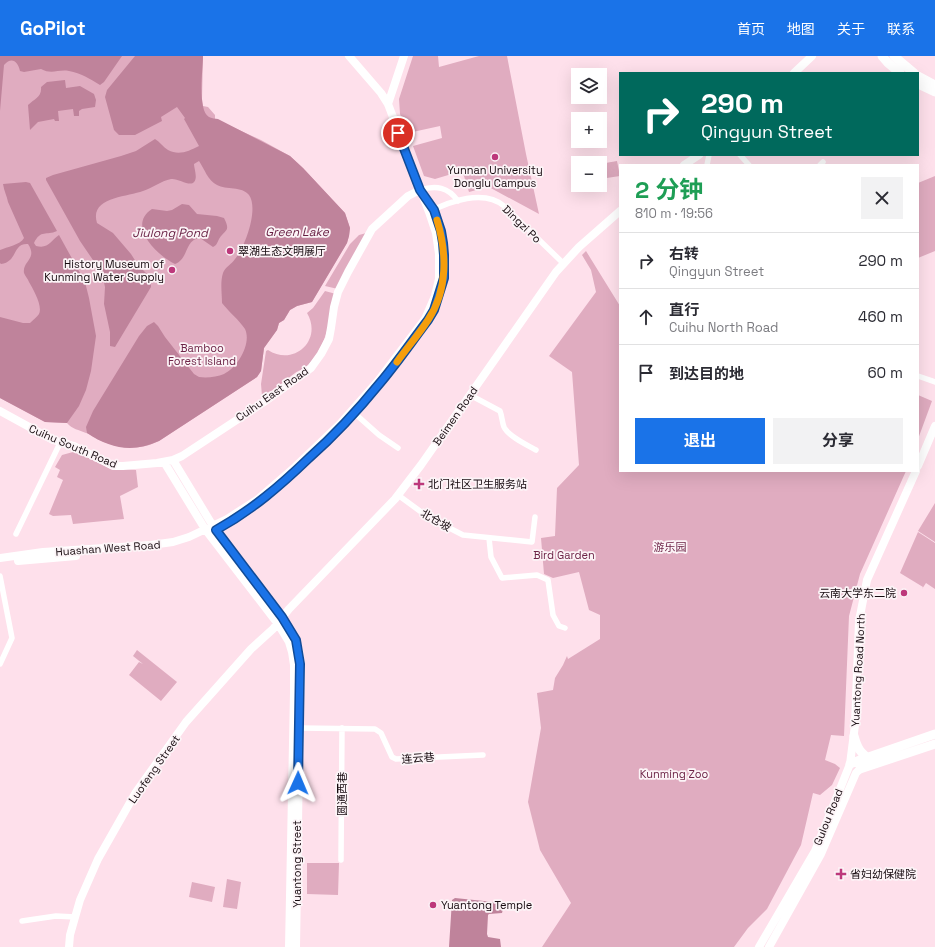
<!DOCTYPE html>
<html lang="zh">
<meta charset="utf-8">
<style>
body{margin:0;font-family:"Space Grotesk","Noto Sans SC",sans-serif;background:#f2f2f3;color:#2b2b33;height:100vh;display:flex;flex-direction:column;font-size:15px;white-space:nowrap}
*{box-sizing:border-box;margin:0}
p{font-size:13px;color:#7c7c81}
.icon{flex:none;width:22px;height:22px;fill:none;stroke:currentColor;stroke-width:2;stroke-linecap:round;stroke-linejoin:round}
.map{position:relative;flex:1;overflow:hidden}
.details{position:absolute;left:619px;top:108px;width:300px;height:308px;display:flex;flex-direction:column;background:#fff;border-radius:0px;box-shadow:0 4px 16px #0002}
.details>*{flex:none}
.banner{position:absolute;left:619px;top:16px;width:300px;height:84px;border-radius:0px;box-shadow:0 4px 16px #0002;background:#00695c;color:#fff;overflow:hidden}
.controls{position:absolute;left:571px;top:12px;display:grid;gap:8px}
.controls a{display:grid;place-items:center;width:36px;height:36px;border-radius:0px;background:#fff;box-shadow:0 4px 16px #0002;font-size:20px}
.pin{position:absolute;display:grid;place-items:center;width:34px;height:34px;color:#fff;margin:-17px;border:2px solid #fff;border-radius:50%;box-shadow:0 1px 4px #0007}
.me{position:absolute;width:44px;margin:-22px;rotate:1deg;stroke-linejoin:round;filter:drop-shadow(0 0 3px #0008)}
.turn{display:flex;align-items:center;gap:14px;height:84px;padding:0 16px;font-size:18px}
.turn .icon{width:52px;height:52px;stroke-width:2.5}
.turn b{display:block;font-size:28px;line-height:34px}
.round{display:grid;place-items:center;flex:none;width:42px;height:42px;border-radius:0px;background:#f2f2f3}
.head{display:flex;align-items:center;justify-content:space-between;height:68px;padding:0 16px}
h1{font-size:24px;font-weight:700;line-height:30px;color:#1e9e55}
.button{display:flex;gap:8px;margin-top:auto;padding:8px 16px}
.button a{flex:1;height:46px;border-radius:0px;background:#1a73e8;color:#fff;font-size:16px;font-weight:700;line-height:46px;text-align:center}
.button a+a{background:#f2f2f3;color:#2b2b33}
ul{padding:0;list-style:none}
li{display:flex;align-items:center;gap:12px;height:56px;padding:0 16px;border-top:1px solid #e1e1e2}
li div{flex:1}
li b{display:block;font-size:15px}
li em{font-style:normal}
header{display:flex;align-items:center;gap:24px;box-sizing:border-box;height:56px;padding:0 20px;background:#1a73e8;color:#fff}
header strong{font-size:19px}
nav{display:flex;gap:22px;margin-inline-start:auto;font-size:14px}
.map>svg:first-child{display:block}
.green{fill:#e0acc0}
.water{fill:#bf839b}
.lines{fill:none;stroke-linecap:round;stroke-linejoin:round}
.street{stroke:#fff;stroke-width:5.5}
.secondary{stroke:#fff;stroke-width:8}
.primary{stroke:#fff;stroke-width:9}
.route-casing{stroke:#114b97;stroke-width:10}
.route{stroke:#1a73e8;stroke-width:7}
.slow{stroke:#f59e0b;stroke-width:7}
.poi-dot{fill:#bd387b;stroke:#fcf4f7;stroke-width:1.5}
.labels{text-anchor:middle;stroke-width:3.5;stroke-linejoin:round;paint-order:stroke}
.poi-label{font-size:11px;fill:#160a0f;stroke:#fcf4f7;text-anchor:start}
.street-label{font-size:11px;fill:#160a0f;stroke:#fcf4f7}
.park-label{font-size:11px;fill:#6e2548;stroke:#fcf4f7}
.water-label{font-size:12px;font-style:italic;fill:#661d41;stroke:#fcf4f7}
</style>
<header>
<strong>GoPilot</strong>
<nav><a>首页</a><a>地图</a><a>关于</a><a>联系</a></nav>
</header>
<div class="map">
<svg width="935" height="891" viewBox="0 0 935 891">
<rect width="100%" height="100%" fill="#fee0eb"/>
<path class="green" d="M0,0H203L202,43L203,50L208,51L215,59V63L261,84L290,100L303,112L345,157L350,172L349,180L347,187L312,246L297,250L290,254L284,264L279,267L277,274L264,292L261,315L257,321L159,385C138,395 121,393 99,384C95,382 91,378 86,377C79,374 72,373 67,367L45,366L0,342Z
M413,0H438L439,11L479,0H507L526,98L539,158L487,130L481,121L484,132L469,136L463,117L475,113V111L435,123L424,120L413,90L442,82L440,70L408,77L400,58L399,43Z
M617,105L620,120L600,123V108Z
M935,120V195L918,202V127Z
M370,176L338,233L325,230L350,188L359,179Z
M586,195L620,250V415H906L860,518L849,560L844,680L831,679L825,704L835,708L840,712L832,729L820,739L813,737L801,789L767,853L748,872L734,891H542L571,847L540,794L528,746L541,672L537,637L553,634L555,622L563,609L567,600L568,603L600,583V559L589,554L579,516L553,522L544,518L541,482L555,480L557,432L579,409L572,316L549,300L596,236L591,214L582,199Z
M325,235L336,238C330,263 327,290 308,309C305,313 299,314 295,317C283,326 276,333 262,340L261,328L266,295L268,294C294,311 323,284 307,257L313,252Z
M918,339L932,345L918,383Z
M73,396L118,413L136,414L138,431L120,440L124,463L73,468L71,459L53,460L49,458L63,424L57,421L60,414L55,411L62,399Z
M935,447V486L918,475Z
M918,476L935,487V533L926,527L922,533L923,531L900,517Z
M137,594L177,626L161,645L129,619L139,606L143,608L133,600Z
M307,807H339L338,839L307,838Z
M227,823L241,826L237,853L223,851Z
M192,826L215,831L212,846L189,841Z"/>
<path class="water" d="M0,0H122L104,26L100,29C90,23 81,17 69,15C58,13 52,19 41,13L24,16L20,15C18,6 12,0 4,9L0,55Z
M135,0H203C203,13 197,54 209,61C211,62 216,63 218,63L290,100L303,112L345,157L350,172L349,180L347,187L312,246L297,250L290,254L284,264L279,267L277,274L264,292L261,315L257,321L159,385C133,397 111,393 87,377L86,371L93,355L139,280L147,270L154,266L158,270L165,281L194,318L199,321C207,322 217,321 224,318C237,312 252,288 245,273C240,265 228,255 222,247C222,238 220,226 223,217C225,211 232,208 235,203C245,191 259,153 249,139C242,130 226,134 217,129C208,125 204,112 199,105L194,108C194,112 198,122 194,126C190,131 178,122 171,123C161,125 152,132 143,135C127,141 89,141 97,167L113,177L131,198L138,209L148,219L151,225V231L115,291L110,290V276L104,248L105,231L103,222L97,210L80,185L46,124V122L53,119L121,100L136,95L155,83C160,86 163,91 168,94C179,100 189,95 199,90L184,63L185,62L177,51L161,61L162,65L135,79H119L114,74L105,41L107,34Z
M65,24L66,32L80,30L94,38L96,44L95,51L82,53L79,55V60H74L73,53L58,55L59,65H55L54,63L38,66L30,74L28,49C34,43 42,41 41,31L47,26Z
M26,126L30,127L57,175C46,180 41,173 34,187L36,190C49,193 50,185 59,179L85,226L89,242L96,280L91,315L86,334L79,350L67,367L45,366L0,342V261L23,267H30C33,264 37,261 39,258C43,250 33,233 29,226C28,223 25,220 24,217C22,205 38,203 28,188C12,187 18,206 1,208L0,207V194C7,191 20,189 24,182L8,146C7,140 4,135 3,128Z
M182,148L189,149L197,158L217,160L224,162C231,176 225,173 219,183C217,187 217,189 213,191L200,182C184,184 189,203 175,208C158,200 126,170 152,153L167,155L172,154Z
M455,842L503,847L504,849L502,857L489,858L488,859L487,878L488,881L500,883L501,891H449L452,844Z"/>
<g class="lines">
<path class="street" d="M740,99L749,109
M707,109L709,99
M820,109L823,106
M420,134C436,129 448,131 458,145
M429,156C450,145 484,133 504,150L563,207
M918,320L935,326
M470,339L500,355C502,360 502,366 504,371C508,380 527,389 536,394
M352,355L379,379L398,392
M398,439L428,461L463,479L532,486L535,461
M16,478L60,387
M489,482L491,501L502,522L537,519L548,524L553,559L559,570L565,572
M0,520L12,582L0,608
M299,672L375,673L381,677L392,701L396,703L483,699
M341,804L342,672
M22,865L56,860L75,861"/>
<path class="secondary" d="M794,17L812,0
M388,48L404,0
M684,109L699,99
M0,355L53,384L74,390L113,410H123L157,407L173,404L182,400L264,346L311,312L321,298L329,283L331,272L334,251L338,236L348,216L372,173L408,140L420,134
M173,404L213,470L282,561L296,584L299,595L301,608L300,644L296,891
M164,406L205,473L278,568L289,586L292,596L294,609V636L289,891
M918,410L935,370
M0,502L43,496L151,489L173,486L189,481L227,463L258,443L295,411L340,368L378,325L425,263L435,240L439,223V198L436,177L429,156L388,48L381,37L349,0
M18,505L76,500
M69,891L70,879L80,844L98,803L136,736L186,666L251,593L273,573L289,553L395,443L421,409L556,216L579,191L620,155
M759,891L815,795L850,708L855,669L859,565L867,524L916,415
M769,891L821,798L856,717L860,713"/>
<path class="primary" d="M882,0L888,7L900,17
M894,0L914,17
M918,20L935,29
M918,28L935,36
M854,680C857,691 860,698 871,703
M850,708L860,704L935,678
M860,713L935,688"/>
</g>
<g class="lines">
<g class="route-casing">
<path id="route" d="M298,727L300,608L296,584L282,561L216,474C252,454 280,430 309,402C335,379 358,354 380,327C397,307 412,285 428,264L434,254L444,222V199L443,187L441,175L434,154L420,134L398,77"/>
</g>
<use href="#route" class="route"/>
<path class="slow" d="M397,306C407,292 419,278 428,264C448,234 447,197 437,164"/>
</g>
<g class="poi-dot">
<circle cx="495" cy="101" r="4"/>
<circle cx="230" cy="195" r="4"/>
<circle cx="172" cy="214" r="4"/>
<path d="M417 422h4v4h4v4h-4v4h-4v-4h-4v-4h4z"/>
<circle cx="904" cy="537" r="4"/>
<path d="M839 812h4v4h4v4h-4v4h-4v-4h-4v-4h4z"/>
<circle cx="433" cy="849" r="4"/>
</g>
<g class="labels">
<g class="poi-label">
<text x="495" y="118" text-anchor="middle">Yunnan University<tspan x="495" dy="13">Donglu Campus</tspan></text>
<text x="238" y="199">翠湖生态文明展厅</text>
<text x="164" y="212" text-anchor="end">History Museum of<tspan x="164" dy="13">Kunming Water Supply</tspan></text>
<text x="428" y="432">北门社区卫生服务站</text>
<text x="896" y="541" text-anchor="end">云南大学东二院</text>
<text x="850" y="822">省妇幼保健院</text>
<text x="441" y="853">Yuantong Temple</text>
</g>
<g class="street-label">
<text transform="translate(522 168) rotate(44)" y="4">Dingzi Po</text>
<text transform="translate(272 338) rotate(-35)" y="4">Cuihu East Road</text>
<text transform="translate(455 360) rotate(-55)" y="4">Beimen Road</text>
<text transform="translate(73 390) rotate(23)" y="4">Cuihu South Road</text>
<text transform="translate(436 464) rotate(29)" y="4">北仓坡</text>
<text transform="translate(108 492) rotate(-4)" y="4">Huashan West Road</text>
<text transform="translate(858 614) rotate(-87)" y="4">Yuantong Road North</text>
<text transform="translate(418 702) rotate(-4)" y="4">连云巷</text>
<text transform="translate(154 713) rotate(-55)" y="4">Luofeng Street</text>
<text transform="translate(342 738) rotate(-90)" y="4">圆通西巷</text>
<text transform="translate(828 761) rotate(-68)" y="4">Gulou Road</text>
<text transform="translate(297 808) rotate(-90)" y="4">Yuantong Street</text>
</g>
<g class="park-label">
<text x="202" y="296">Bamboo<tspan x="202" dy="13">Forest Island</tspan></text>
<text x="670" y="495">游乐园</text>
<text x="564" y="503">Bird Garden</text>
<text x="674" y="722">Kunming Zoo</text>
</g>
<g class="water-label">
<text x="297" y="180">Green Lake</text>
<text x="170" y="181">Jiulong Pond</text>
</g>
</g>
</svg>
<div class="controls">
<a><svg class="icon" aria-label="layers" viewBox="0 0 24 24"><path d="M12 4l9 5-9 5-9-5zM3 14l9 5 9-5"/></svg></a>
<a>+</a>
<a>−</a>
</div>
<div class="pin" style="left:398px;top:77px;background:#d93025"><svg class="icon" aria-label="arrive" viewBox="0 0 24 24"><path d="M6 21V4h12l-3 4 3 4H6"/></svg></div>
<svg class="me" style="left:298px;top:727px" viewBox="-20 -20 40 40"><path d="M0-17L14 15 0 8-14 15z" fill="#1a73e8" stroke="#fff" stroke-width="4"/></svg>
<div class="banner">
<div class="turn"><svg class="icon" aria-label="right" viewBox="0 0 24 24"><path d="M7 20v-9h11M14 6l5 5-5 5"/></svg><div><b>290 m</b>Qingyun Street</div></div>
</div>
<section class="details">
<div class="head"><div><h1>2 分钟</h1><p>810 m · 19:56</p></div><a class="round"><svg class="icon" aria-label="close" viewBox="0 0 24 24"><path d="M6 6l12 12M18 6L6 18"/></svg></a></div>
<ul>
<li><svg class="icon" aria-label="right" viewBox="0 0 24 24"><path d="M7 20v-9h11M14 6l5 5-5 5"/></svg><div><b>右转</b><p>Qingyun Street</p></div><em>290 m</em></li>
<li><svg class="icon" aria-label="ahead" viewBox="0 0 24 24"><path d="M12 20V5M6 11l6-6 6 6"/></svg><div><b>直行</b><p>Cuihu North Road</p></div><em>460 m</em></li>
<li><svg class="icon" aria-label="arrive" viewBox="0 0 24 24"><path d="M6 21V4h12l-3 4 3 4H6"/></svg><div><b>到达目的地</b></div><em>60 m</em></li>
</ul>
<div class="button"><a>退出</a><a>分享</a></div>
</section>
</div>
